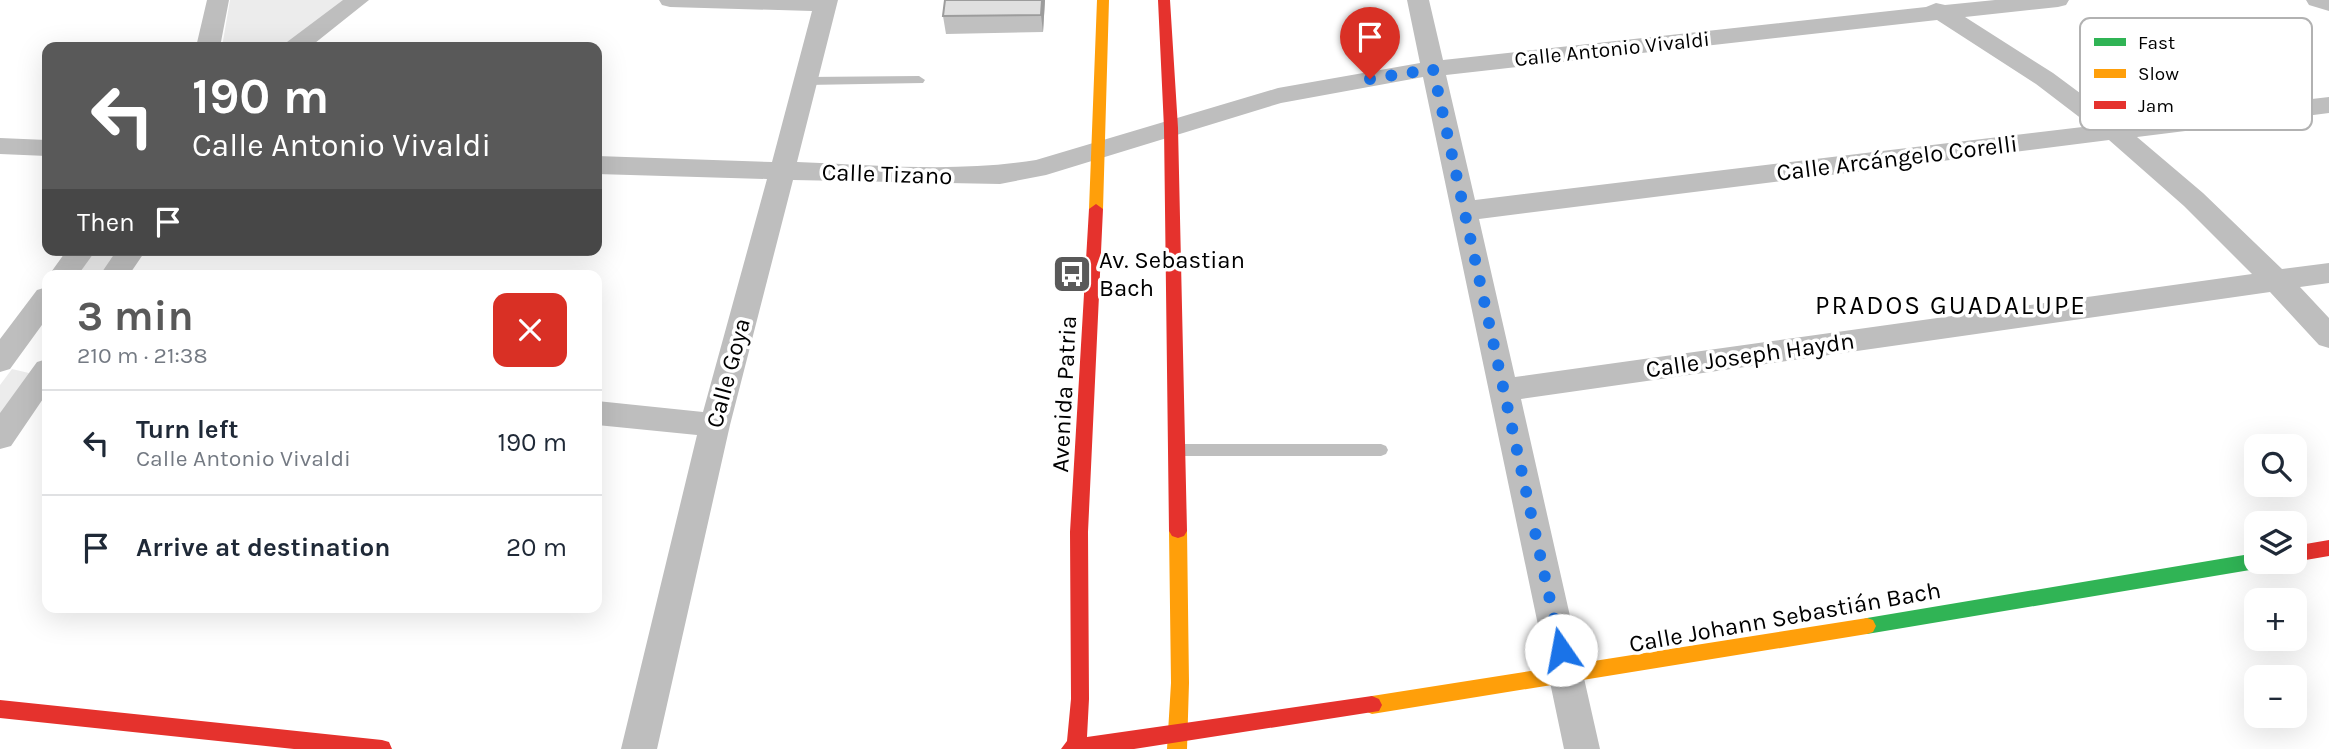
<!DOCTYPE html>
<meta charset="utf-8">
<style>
body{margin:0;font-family:Karla,sans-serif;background:#f6f6f7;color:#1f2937;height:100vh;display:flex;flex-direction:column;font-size:26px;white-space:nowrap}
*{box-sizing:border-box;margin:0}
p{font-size:23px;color:#747a83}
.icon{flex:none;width:38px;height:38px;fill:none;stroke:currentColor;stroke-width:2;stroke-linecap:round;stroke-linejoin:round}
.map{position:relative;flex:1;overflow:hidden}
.panel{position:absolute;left:42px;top:270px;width:560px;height:343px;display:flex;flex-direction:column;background:#fff;border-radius:14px;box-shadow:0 7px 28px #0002}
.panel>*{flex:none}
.hud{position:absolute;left:42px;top:42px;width:560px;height:214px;border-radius:14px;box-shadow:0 7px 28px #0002;background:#595959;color:#fff;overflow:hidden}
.tools{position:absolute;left:2244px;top:434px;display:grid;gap:14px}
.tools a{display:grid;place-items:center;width:63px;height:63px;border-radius:14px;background:#fff;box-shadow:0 7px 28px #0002;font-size:35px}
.pin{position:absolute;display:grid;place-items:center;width:60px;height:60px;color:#fff;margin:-72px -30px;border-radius:50% 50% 50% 0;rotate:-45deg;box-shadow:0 0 7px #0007}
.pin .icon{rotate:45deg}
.me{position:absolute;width:77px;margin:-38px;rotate:348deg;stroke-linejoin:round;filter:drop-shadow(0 0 5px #0008)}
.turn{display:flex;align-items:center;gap:24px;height:147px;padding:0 35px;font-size:32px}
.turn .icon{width:91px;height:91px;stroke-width:2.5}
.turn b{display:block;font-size:49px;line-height:60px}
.then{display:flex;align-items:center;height:66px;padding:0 35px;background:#0003;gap:14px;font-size:26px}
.round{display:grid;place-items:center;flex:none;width:74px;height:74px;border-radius:14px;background:#f6f6f7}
.summary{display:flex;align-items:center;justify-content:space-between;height:119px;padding:0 35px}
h1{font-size:42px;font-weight:700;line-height:52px;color:#595959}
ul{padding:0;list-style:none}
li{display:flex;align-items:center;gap:21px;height:105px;padding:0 35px;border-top:2px solid #e0e1e3}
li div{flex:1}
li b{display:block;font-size:26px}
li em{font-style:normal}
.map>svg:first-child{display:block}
.green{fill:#ececec}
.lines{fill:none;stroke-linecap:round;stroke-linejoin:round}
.lane{fill:#bebebe;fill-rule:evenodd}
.street{fill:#bebebe;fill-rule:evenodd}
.fast{fill:#30b455;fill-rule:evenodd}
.slow{fill:#ff9f0a;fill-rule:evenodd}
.jam{fill:#e5322d;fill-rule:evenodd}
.wall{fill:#c0c0c0}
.shaded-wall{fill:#9c9c9c}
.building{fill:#dfdfdf;stroke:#9c9c9c;stroke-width:2}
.route{stroke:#1a73e8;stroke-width:12;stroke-dasharray:0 21.6}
.labels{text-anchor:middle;stroke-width:7;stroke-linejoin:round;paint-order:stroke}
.far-street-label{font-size:21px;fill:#000;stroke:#fff}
.street-label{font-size:24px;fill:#000;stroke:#fff}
.poi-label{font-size:24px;fill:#000;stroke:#fff;text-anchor:start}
.neighbourhood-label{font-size:26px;letter-spacing:2px;fill:#000;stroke:#fff}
.key{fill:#fff;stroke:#b2b2b2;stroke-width:2}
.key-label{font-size:19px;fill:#000}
</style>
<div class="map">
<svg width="2329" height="749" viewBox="0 0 2329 749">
<rect width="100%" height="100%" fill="#fff"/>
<path class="green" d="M230,0H346L282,47H222Z
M95,250H122L104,275H77Z
M12,369L33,374L0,419V385Z"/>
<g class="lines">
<path class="lane" d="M919,76L925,80L923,83L806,85L800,81L806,77Z
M1177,444H1381L1386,446L1388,450L1386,454L1381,456H1177L1172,454L1170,450L1172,446Z"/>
<path class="street" d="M207,0H229L220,47H196Z
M343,0H369L310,47H283L287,42Z
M659,0H838L797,162C876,165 957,173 1036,160L1278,88L1420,63L1407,0H1429L1443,60L1926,7L1936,3L1945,5L1995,0H2069L2066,5L2058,7L1965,17L2053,73L2119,122L2329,97V113L2137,137L2203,193L2282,269L2329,263V283L2300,287L2329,318V348L2319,345L2270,292L1521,399L1600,749H1564L1423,77L1281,103L1046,175L1000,184L793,180L730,425L657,749H621L697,435L597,425V401L703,412L767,179L597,174V156L772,162L812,11L670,7L662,5ZM1937,20L2036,84L2091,126L1475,200L1446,75ZM2109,140L2184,206L2252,274L1515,377L1479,219Z
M2306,0H2329V11L2309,5Z
M0,138L47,140V156L0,154Z
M67,250H96L78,275H49Z
M117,250H146L129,275H100Z
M47,287V318L10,369L0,372V339L37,290Z
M47,359V393L11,446L0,449V413L37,362Z"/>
<path class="fast" d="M2256,553V562H2264L2262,566L2256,569L1867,634L1861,632L1858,626L1861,620L1867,618Z"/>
<path class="slow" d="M1097,0H1109L1103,209L1096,214L1089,209Z
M1178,524L1184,526L1187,531L1189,683L1187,749H1167L1171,683L1169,531L1172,526Z
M1867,618L1873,620L1876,626L1873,632L1867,634L1372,714L1365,711L1362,705L1365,699L1372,696Z"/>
<path class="jam" d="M1158,0H1170L1178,128L1187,531L1184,536L1178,538L1172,536L1169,531L1164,128Z
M1096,204L1103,209L1088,532L1089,699L1087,737L1372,696L1379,699L1382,705L1379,711L1134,749H1061L1067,741L1071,699L1070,532L1089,209Z
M2329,540V556L2294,562V546Z
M0,700L382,740L389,742L392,749H294L0,718Z"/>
</g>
<path class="wall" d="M945,0H1045L1043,32L946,34L943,16Z"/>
<path class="shaded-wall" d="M1042,0H1045L1043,32L1041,15Z"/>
<path class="building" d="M945,0H1042L1041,15L943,16Z"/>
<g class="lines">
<path class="route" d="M1370,79L1433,69L1561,650"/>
</g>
<defs>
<g id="bus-square" transform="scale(2.0125)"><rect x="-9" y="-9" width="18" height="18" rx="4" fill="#595959" stroke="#fff"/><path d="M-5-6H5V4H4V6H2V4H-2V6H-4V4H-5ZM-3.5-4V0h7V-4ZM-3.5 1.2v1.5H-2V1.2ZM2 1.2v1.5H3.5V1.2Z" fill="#fff"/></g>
</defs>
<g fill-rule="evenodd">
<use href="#bus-square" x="1072" y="274"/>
</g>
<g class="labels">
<g class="far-street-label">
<text transform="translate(1612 49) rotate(-6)" y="7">Calle Antonio Vivaldi</text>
</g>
<g class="street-label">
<text transform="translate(1897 158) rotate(-7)" y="8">Calle Arcángelo Corelli</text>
<text transform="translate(887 174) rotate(2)" y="8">Calle Tizano</text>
<text transform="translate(1750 355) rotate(-8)" y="8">Calle Joseph Haydn</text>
<text transform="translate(728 373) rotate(-75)" y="8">Calle Goya</text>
<text transform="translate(1064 394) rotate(-87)" y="8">Avenida Patria</text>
<text transform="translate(1785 617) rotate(-10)" y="8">Calle Johann Sebastián Bach</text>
</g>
<g class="poi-label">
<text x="1099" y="268">Av. Sebastian<tspan x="1099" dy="28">Bach</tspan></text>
</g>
<g class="neighbourhood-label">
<text x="1951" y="314">PRADOS GUADALUPE</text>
</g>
</g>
<rect x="2080" y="18" width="232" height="112" rx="10" class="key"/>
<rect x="2094" y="38" width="32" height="8" fill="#30b455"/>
<rect x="2094" y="69" width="32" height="9" fill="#ff9f0a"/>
<rect x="2094" y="101" width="32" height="8" fill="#e5322d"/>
<g class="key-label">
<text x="2138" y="49">Fast</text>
<text x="2138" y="80">Slow</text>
<text x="2138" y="112">Jam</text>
</g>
</svg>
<div class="tools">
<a><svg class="icon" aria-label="search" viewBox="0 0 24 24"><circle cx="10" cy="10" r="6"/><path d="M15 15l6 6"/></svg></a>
<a><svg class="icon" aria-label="layers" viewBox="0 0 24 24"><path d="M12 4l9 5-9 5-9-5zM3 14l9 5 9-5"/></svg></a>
<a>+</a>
<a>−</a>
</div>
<div class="pin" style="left:1370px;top:79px;background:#d93025"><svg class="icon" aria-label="arrive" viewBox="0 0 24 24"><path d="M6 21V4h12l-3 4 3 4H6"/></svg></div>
<svg class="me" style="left:1561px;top:650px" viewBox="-20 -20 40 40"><circle r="19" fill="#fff"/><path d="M0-13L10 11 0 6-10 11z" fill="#1a73e8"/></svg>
<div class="hud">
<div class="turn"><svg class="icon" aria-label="left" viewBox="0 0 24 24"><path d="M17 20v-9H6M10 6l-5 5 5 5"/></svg><div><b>190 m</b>Calle Antonio Vivaldi</div></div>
<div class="then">Then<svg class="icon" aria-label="arrive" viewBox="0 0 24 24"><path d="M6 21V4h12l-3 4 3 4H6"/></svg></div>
</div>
<section class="panel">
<div class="summary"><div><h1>3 min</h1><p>210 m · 21:38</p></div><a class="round" style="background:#d93025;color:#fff"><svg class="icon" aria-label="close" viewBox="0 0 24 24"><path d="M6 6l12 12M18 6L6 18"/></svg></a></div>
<ul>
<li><svg class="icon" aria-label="left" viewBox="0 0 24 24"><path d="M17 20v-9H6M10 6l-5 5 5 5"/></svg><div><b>Turn left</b><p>Calle Antonio Vivaldi</p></div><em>190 m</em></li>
<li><svg class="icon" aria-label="arrive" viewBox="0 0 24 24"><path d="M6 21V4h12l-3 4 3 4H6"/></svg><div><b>Arrive at destination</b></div><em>20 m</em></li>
</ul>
</section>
</div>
